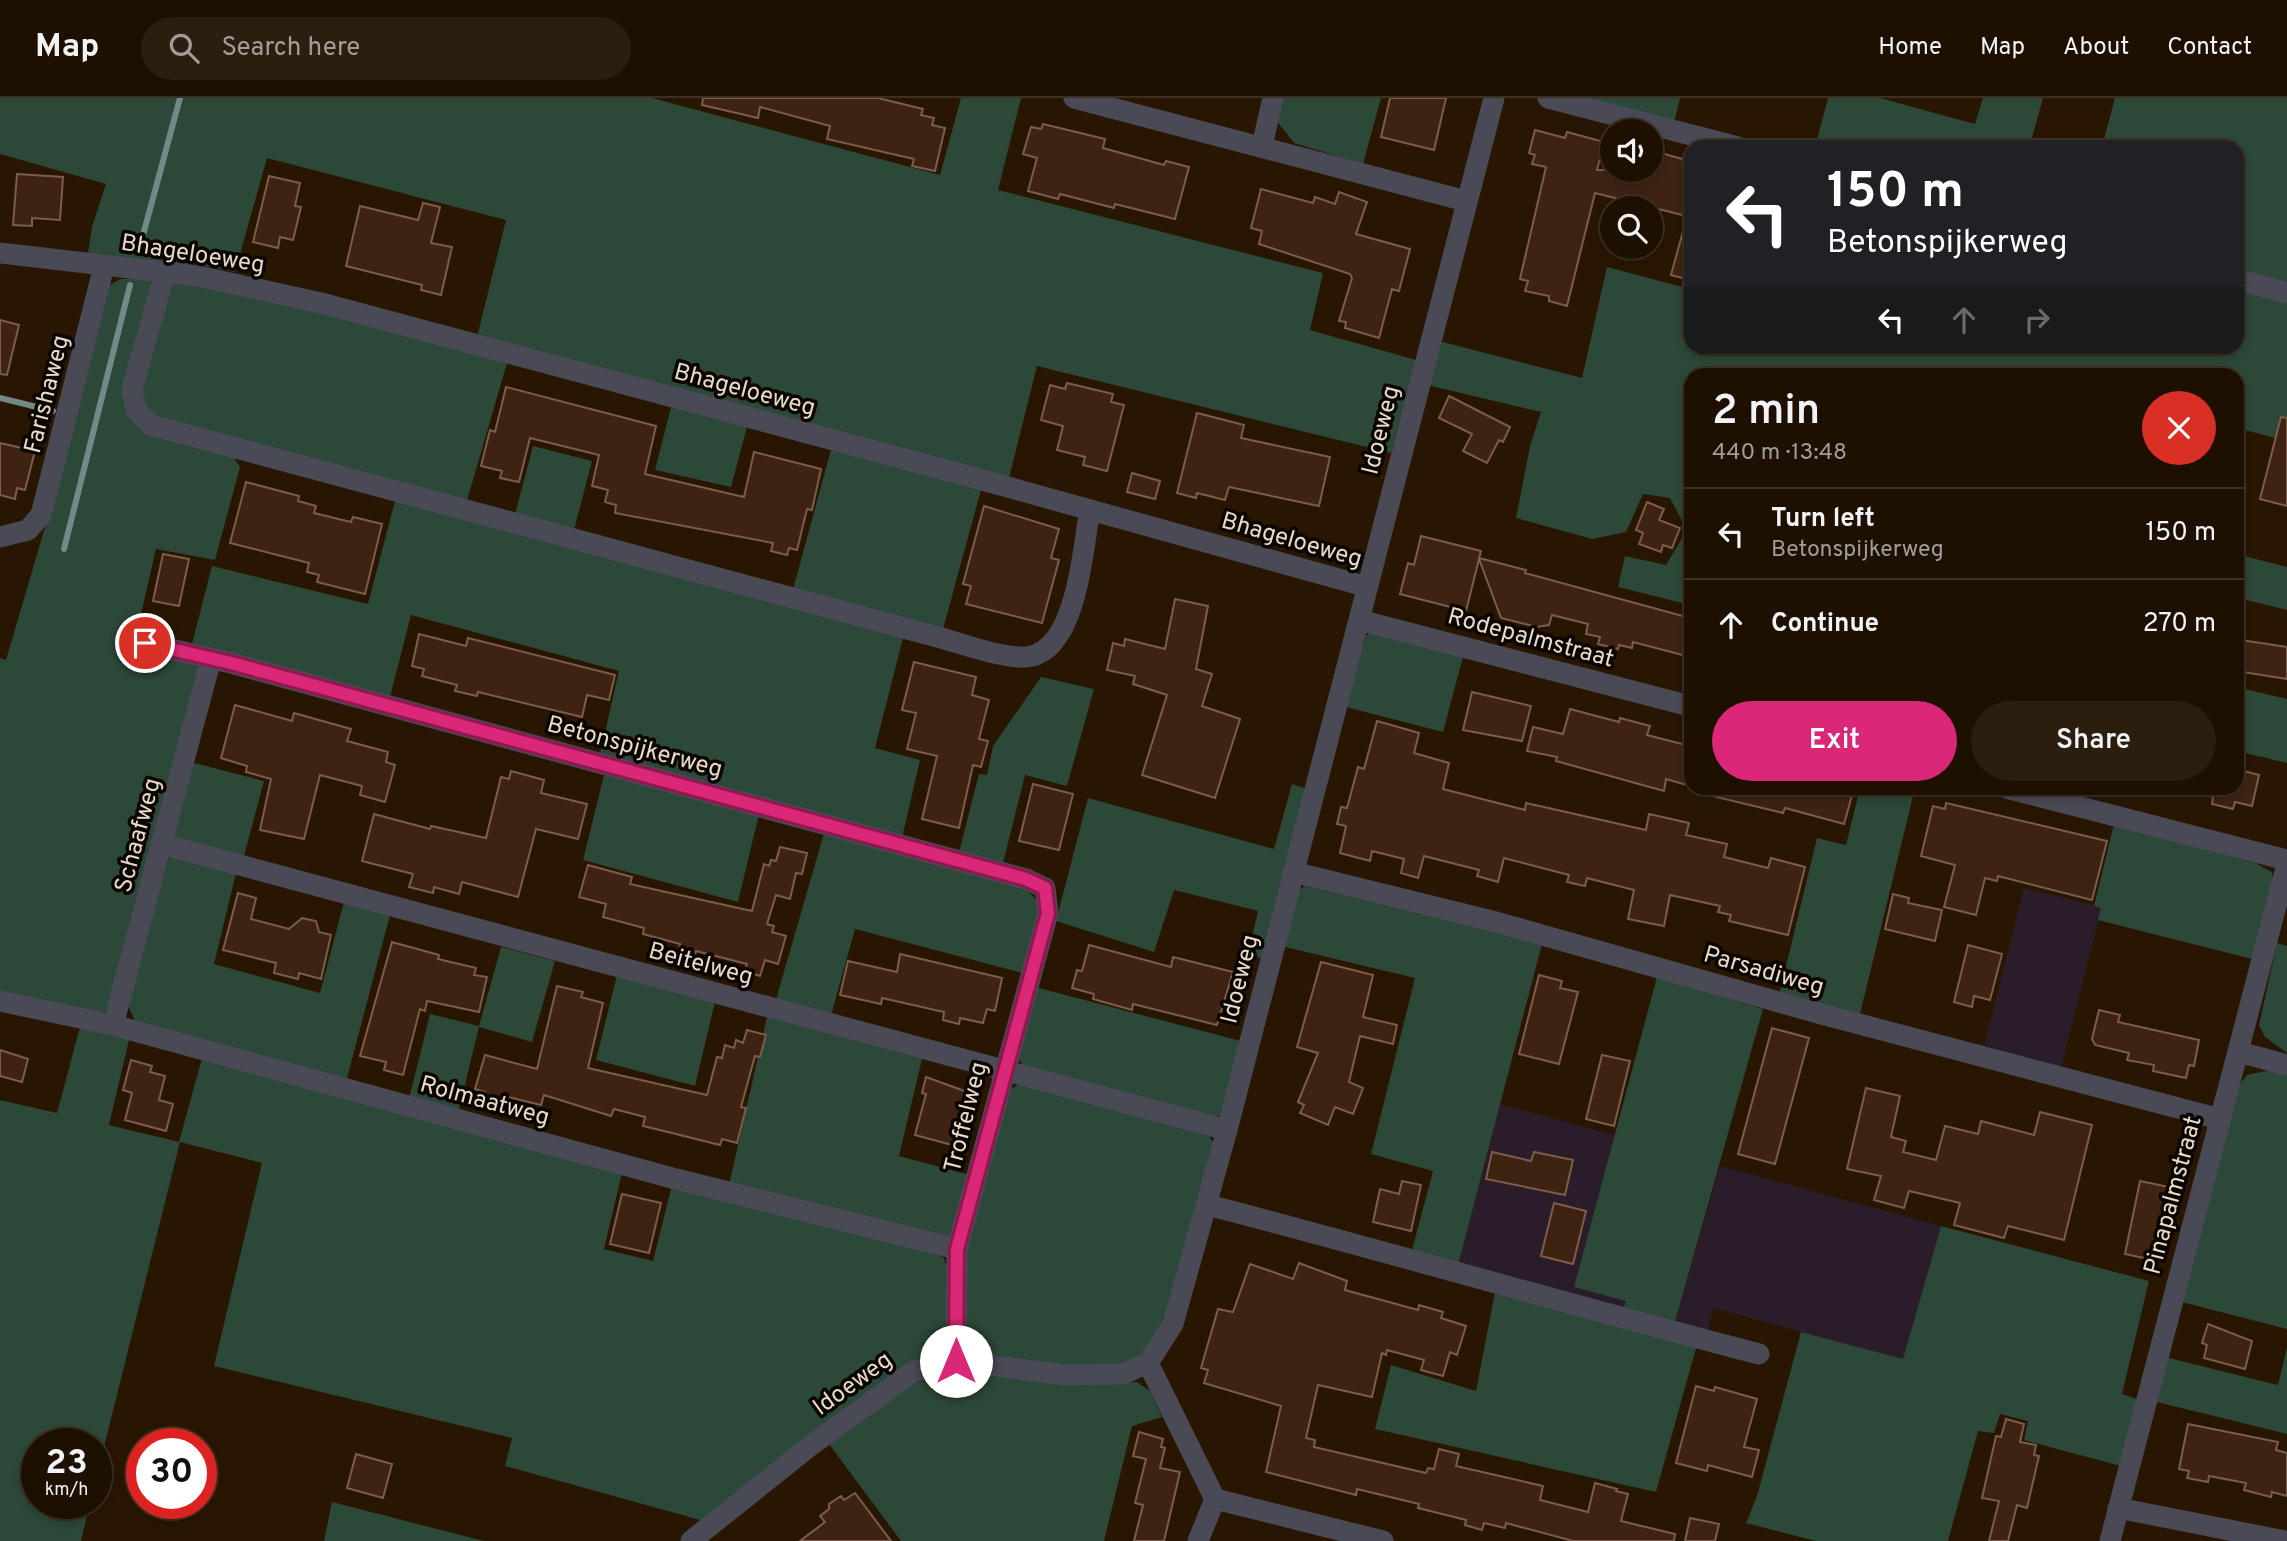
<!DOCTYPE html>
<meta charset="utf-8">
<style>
body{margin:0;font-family:Overpass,sans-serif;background:#2b1e0f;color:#f1f3f6;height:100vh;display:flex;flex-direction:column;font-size:26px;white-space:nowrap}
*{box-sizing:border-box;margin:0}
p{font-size:23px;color:#a19d99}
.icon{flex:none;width:38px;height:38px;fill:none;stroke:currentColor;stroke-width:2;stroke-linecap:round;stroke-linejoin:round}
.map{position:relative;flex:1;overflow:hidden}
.side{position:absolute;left:1684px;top:270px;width:560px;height:427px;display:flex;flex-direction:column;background:#1e1000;border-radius:21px;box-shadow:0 4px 10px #0003,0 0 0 2px #3c3022}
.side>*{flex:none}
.top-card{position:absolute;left:1684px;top:42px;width:560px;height:214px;border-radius:21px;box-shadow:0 4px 10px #0003,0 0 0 2px #3c3022;background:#202124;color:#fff;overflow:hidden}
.fabs{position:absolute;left:1600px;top:21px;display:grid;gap:14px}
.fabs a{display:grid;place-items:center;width:63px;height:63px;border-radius:50%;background:#1e1000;box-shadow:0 4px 10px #0003,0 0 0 2px #3c3022;font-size:35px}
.speed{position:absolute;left:21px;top:1330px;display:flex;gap:14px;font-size:35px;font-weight:700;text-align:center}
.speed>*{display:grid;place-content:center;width:91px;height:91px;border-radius:50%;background:#1e1000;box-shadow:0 4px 10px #0003,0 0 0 2px #3c3022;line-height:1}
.speed small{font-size:18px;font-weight:400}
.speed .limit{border:10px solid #d22;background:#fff;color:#111}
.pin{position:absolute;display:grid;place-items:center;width:60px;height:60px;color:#fff;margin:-30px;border:4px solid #fff;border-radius:50%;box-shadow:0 2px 7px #0007}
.me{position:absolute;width:77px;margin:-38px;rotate:0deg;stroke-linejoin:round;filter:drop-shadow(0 0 5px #0008)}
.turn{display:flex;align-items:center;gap:24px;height:147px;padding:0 28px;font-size:32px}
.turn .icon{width:91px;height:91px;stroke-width:2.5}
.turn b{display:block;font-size:49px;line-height:60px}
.lanes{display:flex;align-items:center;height:66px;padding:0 28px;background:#0003;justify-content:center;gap:35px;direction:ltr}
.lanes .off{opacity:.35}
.round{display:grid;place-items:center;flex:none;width:74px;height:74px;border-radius:37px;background:#2b1e0f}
.head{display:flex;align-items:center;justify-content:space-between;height:119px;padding:0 28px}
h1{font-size:42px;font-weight:600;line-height:52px}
.primary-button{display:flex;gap:14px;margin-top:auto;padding:14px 28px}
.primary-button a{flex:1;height:80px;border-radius:42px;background:#db2777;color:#fff;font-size:28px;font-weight:600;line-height:80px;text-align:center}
.primary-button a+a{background:#2b1e0f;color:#f1f3f6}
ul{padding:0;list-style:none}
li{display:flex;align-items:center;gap:21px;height:91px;padding:0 28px;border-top:2px solid #3c3022}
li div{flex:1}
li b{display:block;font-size:26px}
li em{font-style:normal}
header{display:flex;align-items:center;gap:42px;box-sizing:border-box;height:98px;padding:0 35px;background:#1e1000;border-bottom:2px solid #3c3022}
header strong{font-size:33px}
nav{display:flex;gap:38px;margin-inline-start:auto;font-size:24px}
.search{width:490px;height:63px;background:#2b1e0f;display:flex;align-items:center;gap:18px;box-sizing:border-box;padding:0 24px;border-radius:38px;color:#a19d99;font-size:26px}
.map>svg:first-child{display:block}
.industrial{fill:#2a1d29}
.green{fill:#2c4838}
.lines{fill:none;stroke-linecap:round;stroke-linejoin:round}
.stream{stroke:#708a86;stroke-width:6}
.building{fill:#3e2313;stroke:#7c5d4b;stroke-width:2}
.minor{stroke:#4a4a57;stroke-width:21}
.route-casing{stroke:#8e194d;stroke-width:18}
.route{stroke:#db2777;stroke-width:12}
.labels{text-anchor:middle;stroke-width:7;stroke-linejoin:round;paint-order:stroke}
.street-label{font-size:24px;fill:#e6dacb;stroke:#0b0500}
</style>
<header>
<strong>Map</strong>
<div class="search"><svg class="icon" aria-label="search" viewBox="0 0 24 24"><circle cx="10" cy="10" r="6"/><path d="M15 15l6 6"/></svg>Search here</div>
<nav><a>Home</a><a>Map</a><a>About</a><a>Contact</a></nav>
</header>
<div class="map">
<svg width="2287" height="1443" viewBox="0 0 2287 1443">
<rect width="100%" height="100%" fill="#281600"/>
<path class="industrial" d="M2024,790L2102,809L2061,969L1984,948Z
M1500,1006L1615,1037L1574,1189L1627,1203L1621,1218L1458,1167Z
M1720,1068L1941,1128L1903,1262L1714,1210L1705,1239L1673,1231Z"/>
<path class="green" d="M0,0H652L940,77L961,0H1021L998,92L1323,175L1310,232L1416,262L1391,355L1037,268L1009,380L477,239L506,122L267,60L235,174L193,166L87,162L92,129L106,86L0,56Z
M1282,0H1381L1363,66L1294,45L1276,22Z
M1563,0H1680L1674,25Z
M1828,0H1880L1975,26L1983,0H2043L2032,40L2067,49H1815Z
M2115,0H2287V189L2237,175L2236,49H2102Z
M1607,169L1690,191V248H2236L2237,187L2287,201V343L2237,330L2236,276H1690V507L1618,489L1625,458L1666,467L1687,432L1670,400L1643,396L1626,434L1592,441L1516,420L1530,348L1541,314L1427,287L1439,243L1582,280Z
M143,180L151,183L153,195L131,316L233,358L240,369L215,462L156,451L133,551L192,564L199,570L111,902L105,914L96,916L0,896V560L6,562L48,419L108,188L120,181Z
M174,185L258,196L507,265L466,406L155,323L139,309L138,288L167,190Z
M671,309L747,329L731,389L655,372Z
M533,348L592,363L574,432L515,416Z
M832,348L982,388L942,535L792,495Z
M396,399L904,536L875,650L920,662L902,740L599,660L619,573L411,517L389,603L191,550L212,468L368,506Z
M2236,456L2287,469V512L2238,500L2237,505Z
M1370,534L1464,555L1443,634L1346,609L1366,538Z
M1041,579L1094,591L1067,688L1025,677L1003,765L959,754L979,676L987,677L993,648Z
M2237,589L2287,601V665L2237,653Z
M187,663L264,683L243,762L182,745L172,737Z
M604,677L759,716L738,804L583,762Z
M1292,686L1308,691L1262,862L1249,853L1258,813L1174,792L1154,854L1056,823L1088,700L1274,751Z
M1860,690H1915L1859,920L1779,897L1817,740L1846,747Z
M2114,726L2255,765L2272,774L2273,784L2252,861L2098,822L2101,810L2094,808Z
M824,735L1016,786C1023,791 1033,795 1037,804C1044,817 1027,860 1023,875L855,831L830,921L775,905Z
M178,759L236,775L214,866L320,895L344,804L390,817L346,984L135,923L126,903L169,760Z
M1305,788L1542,846L1458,1167L1412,1152L1433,1073L1371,1056L1415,880L1281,848L1296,794Z
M2277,845L2287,848V955L2265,939L2259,927Z
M501,849L555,863L532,944L479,929L458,1015L409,1001L430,916L479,928Z
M617,877L715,904L695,988L596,962Z
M1657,879L1763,911L1673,1231L1621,1218L1626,1203L1574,1189Z
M1035,889L1241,943L1222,1017L1210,1020L1025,968L1019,962Z
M767,919L922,961L899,1058L970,1077L955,1131L946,1145L729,1087Z
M80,929L129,942L109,1027L179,1044L202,960L622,1075L604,1151L653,1163L672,1087L934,1155L944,1160L948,1173L947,1258L704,1423L505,1368L512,1340L214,1268L262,1065L180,1044L96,1381V1346H37V1405H90L81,1443H0V1002L57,1015Z
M2271,972L2287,976V1231L2182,1204L2240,986L2247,977Z
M1021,985L1209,1038L1215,1048C1203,1092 1171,1252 1127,1266C1088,1278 1020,1263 979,1257L968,1251L961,1241L960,1160L1009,992Z
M1941,1128L2149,1183L2122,1296L2137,1301L2121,1368L2024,1342L2028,1323L2000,1316L1994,1335L1978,1333L1948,1443H1816L1746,1425L1757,1398L1801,1234L1903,1261Z
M1495,1194L1696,1250L1656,1394L1375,1331L1391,1267L1476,1293Z
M2287,1249V1336L2153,1303L2165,1259L2278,1287Z
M955,1271L1066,1285L1137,1284L1150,1293L1162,1319L1132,1328L1104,1443H901L829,1346L912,1284Z
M332,1404L484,1443H324Z"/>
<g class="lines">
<path class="stream" d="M139,152L180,0
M0,300L53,313
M64,451L130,187"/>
</g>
<path class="building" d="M703,0H878L923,11L921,17L934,20L932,27L945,30L935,73L912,68L914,61L827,41L830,28L760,9L758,20L702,7Z
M1390,0H1446L1434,52L1381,39Z
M1043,26L1105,41L1103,50L1164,67L1166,63L1189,69L1175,121L1115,106L1114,110L1060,96L1058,101L1028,93L1037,60L1023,56L1031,29L1041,31Z
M1535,32L1565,40L1567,34L1604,44L1597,72H1650V52L1690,63V119L1595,95L1567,208L1549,203V198L1525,193L1528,183L1520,181L1546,69L1532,66L1535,57L1529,55Z
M17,76L63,79L60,122L32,120V128L13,127Z
M269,78L300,85L295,108L301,109L293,142L280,139L278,150L253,144Z
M1261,91L1313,105L1315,99L1335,106L1339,94L1367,104L1356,136L1410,151L1399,193L1392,191L1379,240L1345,230L1346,224L1339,223L1352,180L1350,176L1259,146L1262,133L1251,130Z
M423,105L440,109L431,145L452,149L441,197L421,192L422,187L346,168L360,108L418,122Z
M1685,126L1690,127V182L1671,177Z
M0,222L19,227L7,277L0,276Z
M1067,285L1113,296L1111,304L1124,307L1107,373L1083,367L1085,359L1057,352L1063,328L1041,322L1050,287L1065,291Z
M506,289L656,328L645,376L744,399L754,354L821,371L812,412L807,411L797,452L789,450L787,457L771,453L773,445L615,415L616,407L605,404L608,392L592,388L599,357L530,340L519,384L500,380L502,373L481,368L490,332L495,334Z
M1449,298L1510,329L1503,344L1499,342L1487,365L1463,353L1472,336L1439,320Z
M1197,315L1244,327L1241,340L1330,359L1319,408L1229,389L1225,402L1197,395L1196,400L1177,395Z
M2281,319L2287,320V408L2260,401Z
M0,345L35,353L25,392L17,390L15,401L0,397Z
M1132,375L1160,383L1155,401L1127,394Z
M246,384L299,398L298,403L316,408L314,415L351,424L353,419L382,426L365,496L317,484L319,477L307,474L309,465L230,445Z
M1647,404L1664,411L1659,422L1680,430L1672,450L1663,447L1661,454L1639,446L1643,435L1636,432Z
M984,408L1059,431L1051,460L1059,462L1042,525L966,506L971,488L963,486Z
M1421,438L1481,453L1479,460L1526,472L1525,475L1690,520V559L1633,544L1632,550L1619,547L1618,551L1598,546L1600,539L1586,536L1588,526L1552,517L1549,527L1537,529L1501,520L1479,461L1466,513L1400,496L1408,465L1414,467Z
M163,456L189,461L179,508L153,503Z
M1175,501L1208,508L1196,571L1212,576L1202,608L1240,621L1215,700L1142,677L1167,597L1133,586L1135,578L1107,572L1113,545L1124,548L1125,541L1165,551Z
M419,536L466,548L468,540L615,577L609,602L587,597L582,619L478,594L477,598L455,593L457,587L422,578L424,571L412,568Z
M2241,542L2287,549V581L2236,573Z
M914,564L976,579L972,597L989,602L979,641L988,643L981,669L973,667L959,730L922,721L937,658L907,651L916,615L902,612Z
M1472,594L1531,608L1522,643L1463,632Z
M235,607L292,623L294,615L351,631L347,643L388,654L386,664L395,667L385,704L360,697L362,688L320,677L304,741L260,732L271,681L246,674L247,668L221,660Z
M1570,611L1619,624L1620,620L1650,628L1647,637L1690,648V688L1666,681L1664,693L1556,663L1557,659L1527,653L1533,629L1563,636Z
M1377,623L1419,635L1414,655L1449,665L1443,691L1525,712L1526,705L1646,732L1649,716L1689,725L1686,737L1727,746L1724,759L1768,770L1771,760L1805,769L1788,837L1729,823L1731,817L1718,814L1720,808L1670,797L1664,828L1628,821L1634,792L1587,780L1585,788L1567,784L1569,777L1504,760L1498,784L1477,778L1479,772L1424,758L1418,780L1401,775L1404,761L1372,753L1370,763L1340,755L1346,728L1337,726L1341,709L1347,710L1358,669L1364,671Z
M2236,671L2259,677L2252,708L2235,704L2233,711L2212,706L2213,699L2203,696L2204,690H2236Z
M511,673L544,682L541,695L587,706L578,741L536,731L518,799L462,784L459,796L434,789L433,795L409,789L413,776L362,763L374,716L430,731L431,728L486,740L501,679L509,681Z
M1033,686L1073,696L1059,752L1019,743Z
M1705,690H1854L1844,726L1785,710L1783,715L1704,696Z
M1946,705L2107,743L2092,802L1998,778L1997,783L1985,780L1976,817L1944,809L1955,767L1921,758L1933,708L1945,711Z
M780,749L807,755L802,776L796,775L790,801L776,797L767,826L774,828L772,834L786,838L778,866L765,862L760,878L745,873L747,866L696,853L694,861L677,857L680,846L643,836L644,830L603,819L606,806L579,799L588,767L632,779L630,786L752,813L764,766L769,768L771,762L776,763Z
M238,795L256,800L251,821L289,831L302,820L316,823L319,834L331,837L321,881L299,875L298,881L274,875L276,865L223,852Z
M1893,796L1909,800L1908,805L1942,812L1935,843L1885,831Z
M392,844L439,857L438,861L476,870L474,877L487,879L479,914L427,903L425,913L420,911L403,977L384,972L386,964L360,958Z
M1089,847L1171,869L1173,859L1233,874L1217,927L1133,906L1132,912L1093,901L1094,896L1072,890L1077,872L1082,873Z
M1968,847L2002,856L1990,902L1974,898L1972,909L1954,904Z
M900,856L1002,880L995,913L987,911L983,925L960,920L959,926L943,922L944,914L882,900L881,906L840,897L848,863L897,874Z
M1321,864L1373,877L1363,919L1397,927L1393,946L1360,938L1349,984L1363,990L1353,1016L1335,1009L1328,1027L1300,1015L1304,1007L1298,1004L1318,955L1297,949Z
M1539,877L1562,883L1560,890L1578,894L1559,966L1519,956Z
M557,888L583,894L581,899L603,905L588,970L707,997L717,959L722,960L725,947L734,950L736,942L743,945L747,932L766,937L760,959L755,958L741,1009L746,1010L737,1045L722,1041L720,1047L672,1035L643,1028L645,1019L614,1011L611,1018L544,997L541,1007L504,998L502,1005L483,999L485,994L475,991L485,957L537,971Z
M2099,912L2120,917L2118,924L2199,942L2194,968L2189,967L2186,980L2153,973L2154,967L2127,962L2129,955L2095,947L2092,941Z
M1772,930L1809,940L1775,1066L1738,1056Z
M0,952L28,961L22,984L0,978Z
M1602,957L1630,963L1614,1028L1586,1021Z
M131,962L152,968L150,974L165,978L159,1002L173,1006L166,1033L125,1022L132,995L123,992Z
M926,979L970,995L956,1048L915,1037L926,996L922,995Z
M1866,990L1900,998L1891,1039L1906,1043L1903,1054L1936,1062L1945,1028L1978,1036L1981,1023L2034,1037L2040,1014L2092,1027L2064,1142L2008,1128L2004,1140L1954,1127L1960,1105L1909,1093L1904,1110L1874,1102L1881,1078L1847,1071Z
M1492,1054L1531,1063L1534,1054L1573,1062L1565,1097L1486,1081Z
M1402,1083L1421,1087L1411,1133L1373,1124L1380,1091L1399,1096Z
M2140,1083L2169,1089L2166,1104L2170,1105L2158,1163L2125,1156Z
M622,1096L661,1105L649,1155L610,1146Z
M1554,1105L1586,1113L1573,1166L1541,1158Z
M1299,1165L1347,1183L1345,1192L1418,1212L1419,1207L1443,1214L1441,1220L1466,1228L1457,1257L1450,1254L1443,1278L1421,1272L1424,1262L1387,1252L1386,1257L1382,1255L1372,1299L1318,1287L1306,1340L1315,1342L1314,1349L1426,1375L1428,1370L1434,1371L1439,1351L1459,1356L1456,1368L1543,1388L1540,1402L1588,1414L1595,1385L1617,1391L1616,1393L1628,1396L1621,1423L1675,1436L1674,1443H1573L1506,1425L1505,1430L1484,1425L1482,1432L1465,1427L1466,1422L1418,1410L1419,1406L1357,1391L1356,1397L1266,1374L1281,1308L1204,1285L1208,1272L1201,1270L1218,1211L1233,1214L1250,1166L1293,1181Z
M2208,1226L2252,1243L2245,1271L2204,1260L2207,1247L2202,1245Z
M1696,1288L1714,1293L1715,1289L1757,1301L1744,1349L1759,1352L1752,1379L1708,1367L1707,1373L1676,1365Z
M2006,1321L2024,1326L2020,1344L2036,1347L2034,1357L2039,1358L2027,1410L2017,1407L2008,1443H1989L1999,1403L1982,1400L1996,1338L2001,1339Z
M2188,1326L2278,1344L2276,1352L2287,1355V1398L2272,1394L2271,1399L2244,1392L2246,1385L2209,1378L2208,1384L2187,1380L2189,1373L2179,1371Z
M1139,1334L1163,1341L1161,1349L1165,1350L1160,1370L1180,1374L1164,1443H1134L1143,1407L1135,1405L1146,1361L1133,1358Z
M356,1356L392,1366L383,1400L347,1390Z
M855,1395L891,1443H800L825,1424L820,1418L829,1411V1406L841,1398L844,1402Z
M1690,1420L1719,1426L1715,1443H1685Z"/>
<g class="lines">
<path class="minor" d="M1074,0L1466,103
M1548,0L1738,49
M1262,48L1273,0
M0,155L198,178L321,205L968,378L1368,489
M165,175L132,291L136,312L151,327L930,537C958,544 990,557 1019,559C1077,564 1082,452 1090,412
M2236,181L2287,195
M0,439L28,432L41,417L104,168
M1359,522L1690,608
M145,545L231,565L1026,781L1045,790L1048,815L957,1151L956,1263
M2006,690L2287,762
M161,746L1227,1032
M1293,774L1496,824L1821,916L2220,1021
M0,903L113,927L672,1080L957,1151
M113,927L211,561
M2239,954L2287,967
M1208,1107C1392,1155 1574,1208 1759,1256
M1148,1265L1215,1401L1383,1443
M2118,1410L2285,1443
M691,1443L810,1348L914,1273L956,1263L1065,1277L1123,1276L1148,1265L1173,1226L1227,1032L1494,0
M1198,1443L1215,1401
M2110,1443L2287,766"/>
</g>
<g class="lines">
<g class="route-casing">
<path id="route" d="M145,545L231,565L1026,781L1045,790L1048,815L957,1151L956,1263"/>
</g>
<use href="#route" class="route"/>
</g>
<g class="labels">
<g class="street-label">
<text transform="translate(193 155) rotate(9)" y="8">Bhageloeweg</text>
<text transform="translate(745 291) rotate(15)" y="8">Bhageloeweg</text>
<text transform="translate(46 296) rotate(-76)" y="8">Farishaweg</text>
<text transform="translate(1380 332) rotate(-76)" y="8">Idoeweg</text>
<text transform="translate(1292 441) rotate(16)" y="8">Bhageloeweg</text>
<text transform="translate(1531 539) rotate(15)" y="8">Rodepalmstraat</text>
<text transform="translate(635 648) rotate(15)" y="8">Betonspijkerweg</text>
<text transform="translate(137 737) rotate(-75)" y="8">Schaafweg</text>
<text transform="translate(701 865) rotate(15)" y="8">Beitelweg</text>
<text transform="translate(1764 872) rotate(16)" y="8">Parsadiweg</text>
<text transform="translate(1239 881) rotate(-76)" y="8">Idoeweg</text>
<text transform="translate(485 1002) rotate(15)" y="8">Rolmaatweg</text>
<text transform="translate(965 1019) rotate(-76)" y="8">Troffelweg</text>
<text transform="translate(2172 1097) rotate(-75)" y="8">Pinapalmstraat</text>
<text transform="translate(852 1285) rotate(-36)" y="8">Idoeweg</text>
</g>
</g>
</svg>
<div class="fabs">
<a><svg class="icon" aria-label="sound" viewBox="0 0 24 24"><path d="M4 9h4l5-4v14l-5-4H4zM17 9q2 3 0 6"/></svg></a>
<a><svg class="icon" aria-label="search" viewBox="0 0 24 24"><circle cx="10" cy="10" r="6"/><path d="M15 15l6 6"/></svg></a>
</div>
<div class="speed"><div>23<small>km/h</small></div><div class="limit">30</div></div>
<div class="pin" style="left:145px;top:545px;background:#d93025"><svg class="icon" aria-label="arrive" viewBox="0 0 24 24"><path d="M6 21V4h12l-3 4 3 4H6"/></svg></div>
<svg class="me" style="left:956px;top:1263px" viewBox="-20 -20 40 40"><circle r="19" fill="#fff"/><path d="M0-13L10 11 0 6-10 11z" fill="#db2777"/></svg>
<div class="top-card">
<div class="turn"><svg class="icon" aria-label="left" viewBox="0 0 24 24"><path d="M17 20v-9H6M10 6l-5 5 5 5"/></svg><div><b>150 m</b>Betonspijkerweg</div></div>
<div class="lanes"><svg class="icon" aria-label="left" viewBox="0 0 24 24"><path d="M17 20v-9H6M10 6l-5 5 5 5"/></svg><svg class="icon off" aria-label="ahead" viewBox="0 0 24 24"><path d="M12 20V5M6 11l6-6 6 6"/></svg><svg class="icon off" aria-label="right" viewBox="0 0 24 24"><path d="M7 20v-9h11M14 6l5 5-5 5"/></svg></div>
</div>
<section class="side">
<div class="head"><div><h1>2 min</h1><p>440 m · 13:48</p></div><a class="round" style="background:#d93025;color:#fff"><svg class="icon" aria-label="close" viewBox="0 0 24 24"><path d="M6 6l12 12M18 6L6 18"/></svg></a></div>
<ul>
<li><svg class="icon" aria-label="left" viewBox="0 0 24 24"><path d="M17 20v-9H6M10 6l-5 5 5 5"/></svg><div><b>Turn left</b><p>Betonspijkerweg</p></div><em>150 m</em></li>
<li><svg class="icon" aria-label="ahead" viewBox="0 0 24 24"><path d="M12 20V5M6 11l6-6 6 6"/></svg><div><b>Continue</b></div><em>270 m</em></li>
</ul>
<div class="primary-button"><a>Exit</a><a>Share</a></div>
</section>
</div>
